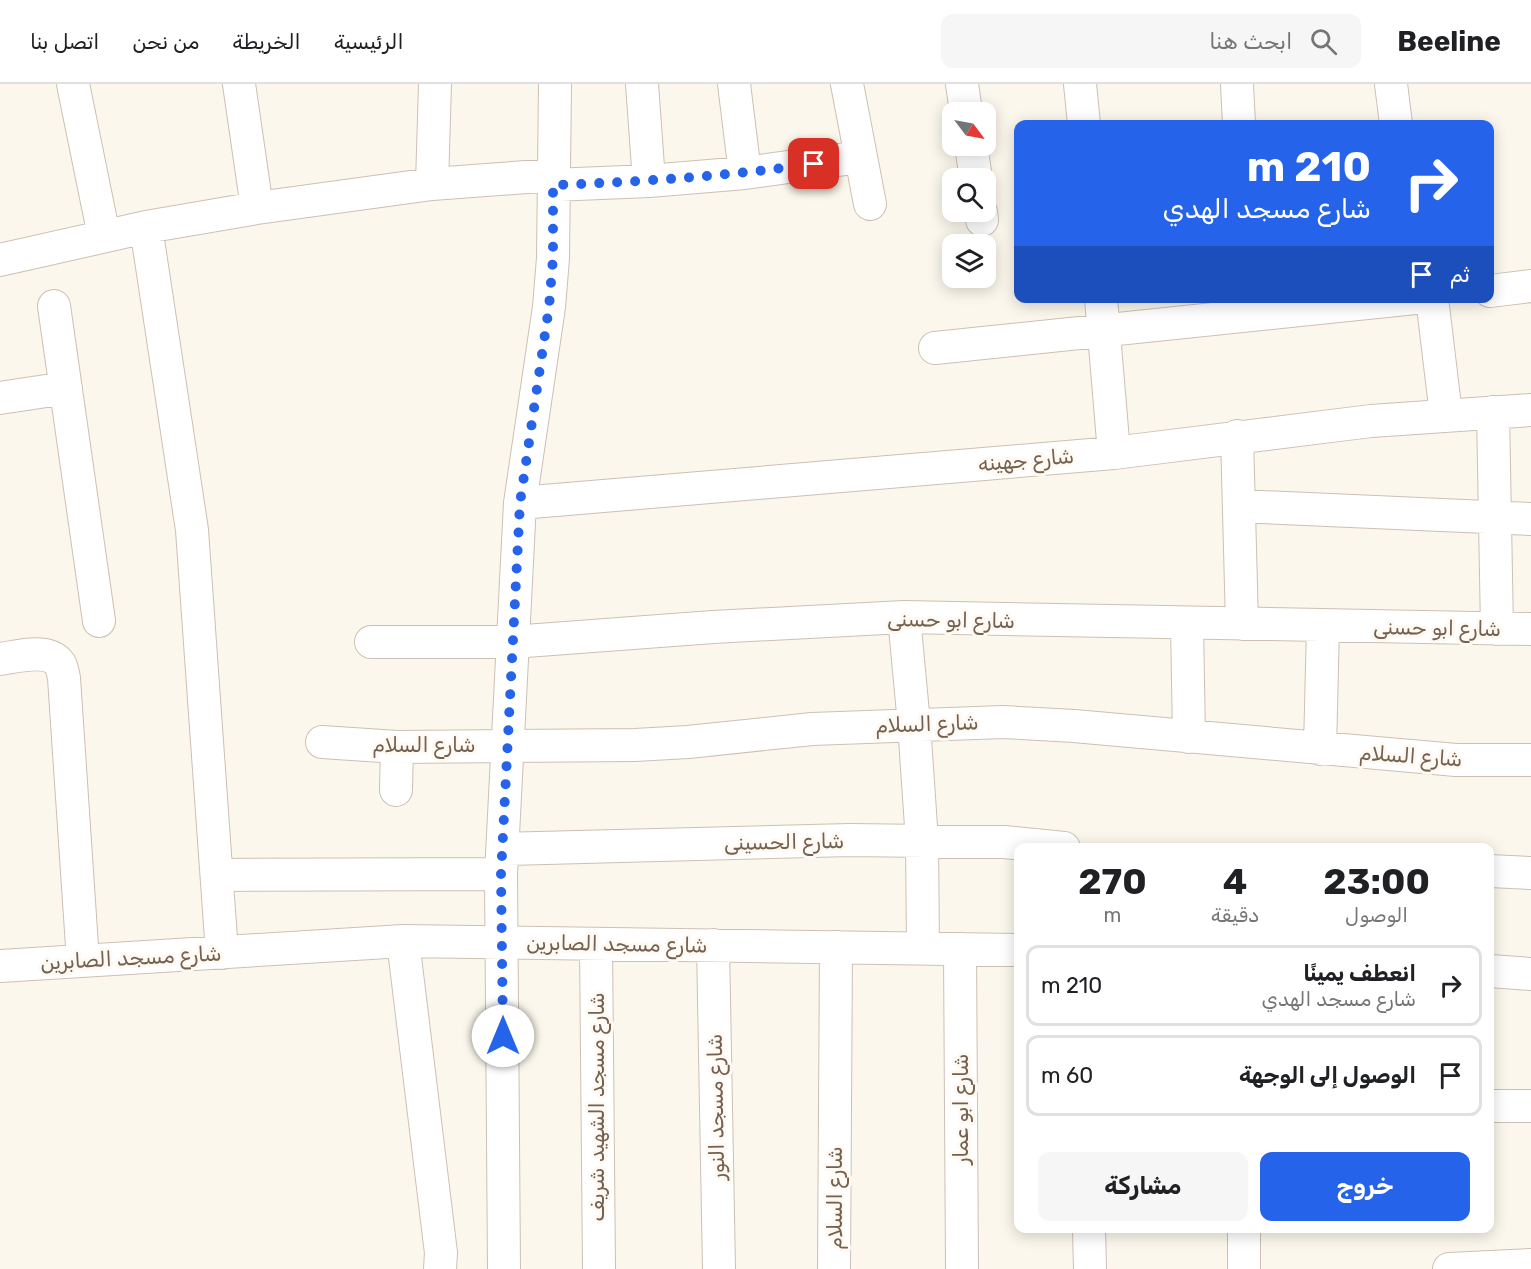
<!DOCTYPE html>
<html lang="ar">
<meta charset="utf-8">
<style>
body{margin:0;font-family:Rubik,Vazirmatn,sans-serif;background:#f6f6f6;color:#202124;direction:rtl;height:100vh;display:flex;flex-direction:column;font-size:22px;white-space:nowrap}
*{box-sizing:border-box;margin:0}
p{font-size:20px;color:#757577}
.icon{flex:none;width:33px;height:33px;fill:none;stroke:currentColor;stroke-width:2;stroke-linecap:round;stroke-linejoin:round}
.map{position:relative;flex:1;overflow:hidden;direction:ltr}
.panel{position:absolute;left:1014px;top:759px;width:480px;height:390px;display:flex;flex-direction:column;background:#fff;border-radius:12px;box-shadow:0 3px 15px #0003;direction:rtl}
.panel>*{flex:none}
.hud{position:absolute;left:1014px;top:36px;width:480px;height:183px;border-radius:12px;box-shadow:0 3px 15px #0003;direction:rtl;background:#2563eb;color:#fff;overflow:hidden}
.needle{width:39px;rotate:122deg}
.tools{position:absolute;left:942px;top:18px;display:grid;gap:12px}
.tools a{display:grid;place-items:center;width:54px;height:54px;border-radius:12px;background:#fff;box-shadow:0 3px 15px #0003;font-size:30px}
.pin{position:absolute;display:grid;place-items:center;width:51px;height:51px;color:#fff;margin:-26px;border-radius:12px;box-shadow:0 3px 9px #0006}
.me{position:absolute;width:66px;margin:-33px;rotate:0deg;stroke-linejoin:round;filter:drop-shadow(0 0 4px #0008)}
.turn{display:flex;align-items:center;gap:21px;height:126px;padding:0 24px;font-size:27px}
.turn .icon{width:78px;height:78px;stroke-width:2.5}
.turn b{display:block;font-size:42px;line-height:51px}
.then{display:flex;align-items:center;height:57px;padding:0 24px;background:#0003;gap:12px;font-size:22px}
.eta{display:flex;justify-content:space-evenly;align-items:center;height:102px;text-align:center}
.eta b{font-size:36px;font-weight:700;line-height:42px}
.cta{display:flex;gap:12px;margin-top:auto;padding:12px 24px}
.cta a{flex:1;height:69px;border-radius:12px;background:#2563eb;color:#fff;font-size:24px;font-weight:700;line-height:69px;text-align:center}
.cta a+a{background:#f6f6f6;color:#202124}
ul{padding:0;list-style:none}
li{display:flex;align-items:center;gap:18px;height:81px;margin:0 12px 9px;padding:0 12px;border:3px solid #e0e0e0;border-radius:12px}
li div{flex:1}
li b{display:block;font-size:22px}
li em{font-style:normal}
header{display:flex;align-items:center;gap:36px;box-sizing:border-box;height:84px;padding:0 30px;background:#fff;border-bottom:2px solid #e0e0e0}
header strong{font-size:28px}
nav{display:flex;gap:33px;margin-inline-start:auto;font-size:21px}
.search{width:420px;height:54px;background:#f6f6f6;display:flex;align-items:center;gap:15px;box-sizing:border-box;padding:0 21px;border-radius:12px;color:#757577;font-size:22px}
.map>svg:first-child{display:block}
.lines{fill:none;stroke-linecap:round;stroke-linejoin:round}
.minor-casing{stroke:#cdc0b2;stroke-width:34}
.minor{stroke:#fff;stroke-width:32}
.route{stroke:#2563eb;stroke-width:10;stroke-dasharray:0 18}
.labels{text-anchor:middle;stroke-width:6;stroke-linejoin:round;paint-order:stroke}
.street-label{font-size:21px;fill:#756150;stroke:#fefaf3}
</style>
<header>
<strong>Beeline</strong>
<div class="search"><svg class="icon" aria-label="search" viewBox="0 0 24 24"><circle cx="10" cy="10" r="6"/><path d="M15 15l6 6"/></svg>ابحث هنا</div>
<nav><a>الرئيسية</a><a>الخريطة</a><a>من نحن</a><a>اتصل بنا</a></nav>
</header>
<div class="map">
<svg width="1531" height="1185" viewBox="0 0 1531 1185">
<rect width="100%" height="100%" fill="#fbf7ec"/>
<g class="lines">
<g class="minor-casing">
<path id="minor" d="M73,0L104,152
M239,0L257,124
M642,0L649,97
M734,0L745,89
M847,0L870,120
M962,0L966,28
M1080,0L1084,40
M1237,0L1239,40
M1391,0L1396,40
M971,62L976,94
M432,100L435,0
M553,101L649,97L745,89L860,73
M981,128L982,136
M146,143L192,446L222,869
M0,176L146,143L257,124L432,100L553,91
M1490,207L1531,202
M1101,214L1114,369
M1432,214L1446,331
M54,222L99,537
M935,264L1415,214
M0,314L66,304
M1493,328L1497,545
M1237,352L1242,540
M520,419L1114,369L1371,337L1531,326
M1239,422L1531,435
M904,533L914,640L922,757L923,864
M1187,540L1189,653
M371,558H512L713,543L904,533L1531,545
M0,575C16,573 48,563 60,580C62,583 63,590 64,594L83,877
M322,658L397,663L635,661L688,658L812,645L1003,638L1074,642L1456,676H1531
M1320,665L1323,542
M396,706L397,663
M503,765L850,756L1004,758L1064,764
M1490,787L1531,789
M217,791L501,790
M403,857L441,1169L440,1185
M596,860L599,1185
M713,861L719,1185
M960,865L962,1185
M0,882L403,857L1018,866
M1490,887L1531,890
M1490,1022H1531
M1089,1144L1090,1185
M504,1185L501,790L520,419L549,223L553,174L555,0
M834,1185L836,863
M1244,1185V1144
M1449,1185L1531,1181"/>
</g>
<use href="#minor" class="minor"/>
</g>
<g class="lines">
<path class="route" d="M503,952L501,790L520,419L549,223L553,174V101C641,98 727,92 814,80"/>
</g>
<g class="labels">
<g class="street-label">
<text transform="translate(1026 376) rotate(-5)" y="7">شارع جهينه</text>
<text transform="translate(951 536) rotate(1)" y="7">شارع ابو حسنى</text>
<text transform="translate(1437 544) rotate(1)" y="7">شارع ابو حسنى</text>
<text transform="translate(927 640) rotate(-2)" y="7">شارع السلام</text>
<text x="424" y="668">شارع السلام</text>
<text transform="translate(1411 672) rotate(4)" y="7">شارع السلام</text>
<text transform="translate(784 758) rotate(-1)" y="7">شارع الحسينى</text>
<text transform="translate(617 860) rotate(1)" y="7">شارع مسجد الصابرين</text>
<text transform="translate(131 874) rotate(-3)" y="7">شارع مسجد الصابرين</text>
<text transform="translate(597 1023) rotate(-90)" y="7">شارع مسجد الشهيد شريف</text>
<text transform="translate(716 1023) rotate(-91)" y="7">شارع مسجد النور</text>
<text transform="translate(961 1025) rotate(-90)" y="7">شارع ابو عمار</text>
<text transform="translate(835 1114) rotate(-90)" y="7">شارع السلام</text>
</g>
</g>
</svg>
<div class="tools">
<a><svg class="needle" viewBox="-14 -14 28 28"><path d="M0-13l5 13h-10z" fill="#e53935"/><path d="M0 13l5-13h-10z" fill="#757577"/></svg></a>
<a><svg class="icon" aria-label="search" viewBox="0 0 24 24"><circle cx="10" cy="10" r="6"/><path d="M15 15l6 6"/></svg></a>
<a><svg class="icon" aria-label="layers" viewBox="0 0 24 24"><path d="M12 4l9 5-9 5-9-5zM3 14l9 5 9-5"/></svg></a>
</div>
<div class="pin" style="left:814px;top:80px;background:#d93025"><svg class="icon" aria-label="arrive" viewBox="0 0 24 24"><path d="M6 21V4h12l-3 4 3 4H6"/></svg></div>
<svg class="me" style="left:503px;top:952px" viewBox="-20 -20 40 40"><circle r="19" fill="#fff"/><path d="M0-13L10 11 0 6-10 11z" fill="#2563eb"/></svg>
<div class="hud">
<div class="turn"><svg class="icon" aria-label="right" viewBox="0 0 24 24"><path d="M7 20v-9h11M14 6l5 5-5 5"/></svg><div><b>210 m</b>شارع مسجد الهدي</div></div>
<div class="then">ثم<svg class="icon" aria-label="arrive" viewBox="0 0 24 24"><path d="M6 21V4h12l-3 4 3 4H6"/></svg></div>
</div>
<section class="panel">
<div class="eta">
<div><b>23:00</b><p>الوصول</p></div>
<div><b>4</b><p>دقيقة</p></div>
<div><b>270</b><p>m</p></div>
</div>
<ul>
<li><svg class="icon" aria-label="right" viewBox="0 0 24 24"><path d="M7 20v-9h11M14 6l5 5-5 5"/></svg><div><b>انعطف يمينًا</b><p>شارع مسجد الهدي</p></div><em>210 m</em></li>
<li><svg class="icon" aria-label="arrive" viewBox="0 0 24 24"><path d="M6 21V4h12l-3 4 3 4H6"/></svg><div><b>الوصول إلى الوجهة</b></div><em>60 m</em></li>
</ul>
<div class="cta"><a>خروج</a><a>مشاركة</a></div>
</section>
</div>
